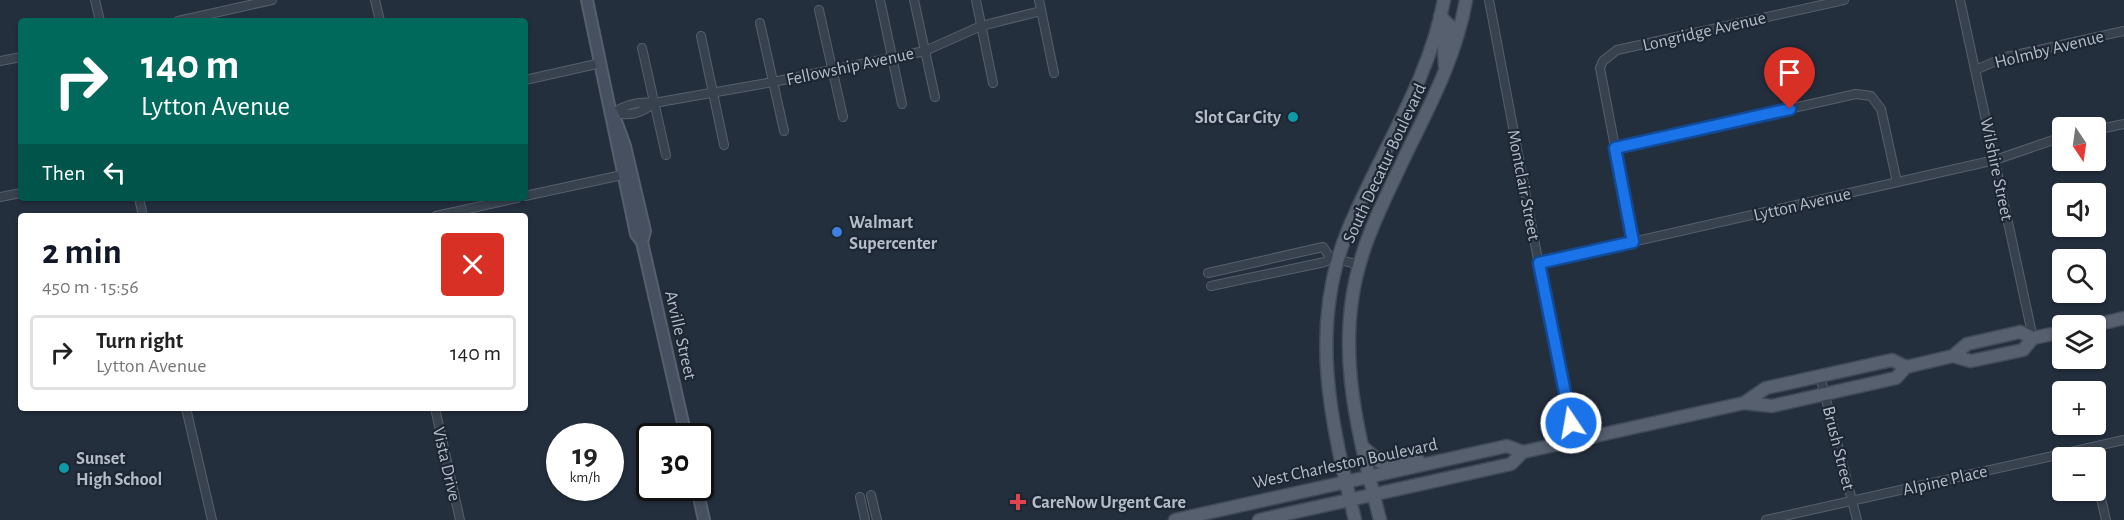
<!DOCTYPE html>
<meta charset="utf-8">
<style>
body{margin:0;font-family:"Alegreya Sans",sans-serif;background:#f6f6f6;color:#222;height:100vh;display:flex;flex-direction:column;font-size:22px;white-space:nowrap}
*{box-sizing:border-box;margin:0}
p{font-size:20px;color:#767676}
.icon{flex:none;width:33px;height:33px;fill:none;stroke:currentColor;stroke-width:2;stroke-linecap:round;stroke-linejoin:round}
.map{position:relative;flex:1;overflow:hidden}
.panel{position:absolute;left:18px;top:213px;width:510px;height:198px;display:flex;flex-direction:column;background:#fff;border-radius:6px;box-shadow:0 2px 4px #0004}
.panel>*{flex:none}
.banner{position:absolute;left:18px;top:18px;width:510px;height:183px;border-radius:6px;box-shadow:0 2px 4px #0004;background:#00695c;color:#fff;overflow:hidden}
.needle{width:39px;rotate:167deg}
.controls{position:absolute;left:2052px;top:117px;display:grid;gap:12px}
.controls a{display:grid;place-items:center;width:54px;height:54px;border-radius:6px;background:#fff;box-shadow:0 2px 4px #0004;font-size:30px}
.speed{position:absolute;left:546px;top:423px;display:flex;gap:12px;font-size:30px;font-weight:700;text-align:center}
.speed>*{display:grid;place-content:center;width:78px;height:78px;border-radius:50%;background:#fff;box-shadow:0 2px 4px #0004;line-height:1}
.speed small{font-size:15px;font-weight:400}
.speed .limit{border:3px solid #111;border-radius:9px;background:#fff;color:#111}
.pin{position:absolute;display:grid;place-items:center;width:51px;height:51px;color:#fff;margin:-62px -26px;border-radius:50% 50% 50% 0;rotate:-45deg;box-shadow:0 0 6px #0007}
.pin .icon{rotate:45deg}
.me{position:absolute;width:66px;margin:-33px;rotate:348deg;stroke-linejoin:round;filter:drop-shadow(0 0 4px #0008)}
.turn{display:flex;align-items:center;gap:21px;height:126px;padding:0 24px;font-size:27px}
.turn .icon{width:78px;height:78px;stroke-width:2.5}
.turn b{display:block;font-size:42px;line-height:51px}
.then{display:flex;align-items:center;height:57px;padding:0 24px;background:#0003;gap:12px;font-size:22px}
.round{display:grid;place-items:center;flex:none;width:63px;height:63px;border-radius:6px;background:#f6f6f6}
.head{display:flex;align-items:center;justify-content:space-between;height:102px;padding:0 24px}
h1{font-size:36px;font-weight:600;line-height:45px;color:#111827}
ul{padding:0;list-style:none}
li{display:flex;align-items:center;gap:18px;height:75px;margin:0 12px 9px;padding:0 12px;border:3px solid #e0e0e0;border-radius:6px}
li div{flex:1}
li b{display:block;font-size:22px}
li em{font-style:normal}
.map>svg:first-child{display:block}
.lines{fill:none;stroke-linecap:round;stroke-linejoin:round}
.street-casing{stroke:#565f6c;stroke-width:10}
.secondary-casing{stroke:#565f6c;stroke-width:14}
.primary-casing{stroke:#414a57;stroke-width:15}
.street{stroke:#38414e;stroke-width:8}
.secondary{stroke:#465061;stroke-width:10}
.primary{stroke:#56606e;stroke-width:12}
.route-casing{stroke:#114b97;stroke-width:15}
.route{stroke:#1a73e8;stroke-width:10}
.culture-dot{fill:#0f9aa8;stroke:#1d2633;stroke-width:2}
.shop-dot{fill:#3f7fe0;stroke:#1d2633;stroke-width:2}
.health-dot{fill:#e0444e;stroke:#1d2633;stroke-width:2}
.labels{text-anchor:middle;stroke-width:4.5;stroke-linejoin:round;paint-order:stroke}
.street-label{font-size:18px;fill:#b4bcc9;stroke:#1d2633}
.poi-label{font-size:18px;font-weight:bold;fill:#b4bcc9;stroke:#1d2633;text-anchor:start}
</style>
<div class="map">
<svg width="2124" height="520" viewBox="0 0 2124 520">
<rect width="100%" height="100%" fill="#242f3e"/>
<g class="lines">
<g class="street-casing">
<path id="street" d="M95,0L100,21
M375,0L380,21
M880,0L902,104
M914,0L935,97
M976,0L993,83
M1039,0L1054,73
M1489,0L1549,318L1575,440
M1960,0L2033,338
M819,10L843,117
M178,21L272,0
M760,23L784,131
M701,36L724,145
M642,48L666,155
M0,61L21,57
M1975,70L2006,57L2124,31
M525,80L601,63
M613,113C626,104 638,101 654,103L773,82L925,51L981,26L1041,11
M613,113C629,116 641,114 654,103
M2096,130L2124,124
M1615,148L1856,94L1871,96L1881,109L1897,182
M525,196L622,175
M0,197L21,193
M139,198L143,216
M436,216L517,198
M1633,242L1600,68L1603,61L1617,50L1844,0
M1539,263L1995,160L2062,137
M1208,273L1323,247L1330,257L1359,265
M1211,286L1325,262L1330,257
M1820,376L1857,520
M186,408L212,520
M435,408L460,520
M2089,448L2091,458
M2096,477L2106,520
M871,495L877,520
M860,497L865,520
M1766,520L2124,440"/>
</g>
<g class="secondary-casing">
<path id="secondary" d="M587,0L636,234L642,242
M613,113L625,146L645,231L642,242L686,436
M697,488L704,520"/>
</g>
<g class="primary-casing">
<path id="primary" d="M1440,16L1450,26L1444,48L1445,67
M2091,326L2124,318
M1953,356L1967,344L2020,332L2033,338
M1744,403L1766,388L1892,360L1906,367L1953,356L1971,361L2023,350L2033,338L2062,332
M1364,448L1380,462L1419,461
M1175,520L1507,446L1523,452
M1259,520L1511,464L1523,452L1744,403L1772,406L1896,378L1906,367
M1355,520C1331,422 1308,328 1348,230C1379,154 1429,82 1444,0
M1380,520C1358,432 1333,346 1362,256C1372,222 1390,189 1405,156C1430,105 1456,57 1466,0"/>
</g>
<use href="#street" class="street"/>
<use href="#secondary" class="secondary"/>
<use href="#primary" class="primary"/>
</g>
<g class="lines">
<g class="route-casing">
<path id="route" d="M1571,423L1539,263L1633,242L1615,148L1790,109"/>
</g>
<use href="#route" class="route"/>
</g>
<g class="culture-dot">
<circle cx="1293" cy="117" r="6"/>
<circle cx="64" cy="468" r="6"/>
</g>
<circle class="shop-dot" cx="837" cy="232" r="6"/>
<path class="health-dot" d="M1015 493h6v6h6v6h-6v6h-6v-6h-6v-6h6z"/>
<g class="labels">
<g class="street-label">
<text transform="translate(1704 31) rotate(-13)" y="6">Longridge Avenue</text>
<text transform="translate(2049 49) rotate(-14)" y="6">Holmby Avenue</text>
<text transform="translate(850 66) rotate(-12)" y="6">Fellowship Avenue</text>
<text transform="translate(1384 163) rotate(-65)" y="6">South Decatur Boulevard</text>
<text transform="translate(1997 169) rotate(78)" y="6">Wilshire Street</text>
<text transform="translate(1524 185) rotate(79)" y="6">Montclair Street</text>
<text transform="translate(1802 204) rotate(-13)" y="6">Lytton Avenue</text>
<text transform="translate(681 335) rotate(77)" y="6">Arville Street</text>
<text transform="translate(1839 448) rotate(76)" y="6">Brush Street</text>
<text transform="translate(1345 463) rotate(-12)" y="6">West Charleston Boulevard</text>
<text transform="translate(447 464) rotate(77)" y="6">Vista Drive</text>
<text transform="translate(1945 480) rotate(-13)" y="6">Alpine Place</text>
</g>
<g class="poi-label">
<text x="1281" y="123" text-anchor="end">Slot Car City</text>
<text x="849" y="228">Walmart<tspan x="849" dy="21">Supercenter</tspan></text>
<text x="76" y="464">Sunset<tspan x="76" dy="21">High School</tspan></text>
<text x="1032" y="508">CareNow Urgent Care</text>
</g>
</g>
</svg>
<div class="controls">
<a><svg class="needle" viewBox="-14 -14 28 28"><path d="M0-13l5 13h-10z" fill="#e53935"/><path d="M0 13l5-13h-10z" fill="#767676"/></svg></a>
<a><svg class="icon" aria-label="sound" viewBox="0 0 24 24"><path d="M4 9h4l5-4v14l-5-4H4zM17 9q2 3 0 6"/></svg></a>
<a><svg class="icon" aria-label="search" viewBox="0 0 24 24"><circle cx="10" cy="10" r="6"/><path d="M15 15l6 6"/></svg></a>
<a><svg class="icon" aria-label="layers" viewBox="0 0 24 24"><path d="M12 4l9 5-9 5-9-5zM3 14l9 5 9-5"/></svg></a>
<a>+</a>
<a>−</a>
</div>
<div class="speed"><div>19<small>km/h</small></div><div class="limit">30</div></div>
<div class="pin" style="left:1790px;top:109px;background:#d93025"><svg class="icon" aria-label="arrive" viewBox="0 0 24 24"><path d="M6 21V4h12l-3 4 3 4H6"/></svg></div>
<svg class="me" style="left:1571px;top:423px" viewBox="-20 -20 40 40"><circle r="17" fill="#1a73e8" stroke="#fff" stroke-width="3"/><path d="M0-11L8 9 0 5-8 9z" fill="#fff"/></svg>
<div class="banner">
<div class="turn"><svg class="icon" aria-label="right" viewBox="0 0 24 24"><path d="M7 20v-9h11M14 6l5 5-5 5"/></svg><div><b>140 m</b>Lytton Avenue</div></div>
<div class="then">Then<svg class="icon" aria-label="left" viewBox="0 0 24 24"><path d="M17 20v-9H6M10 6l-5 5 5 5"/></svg></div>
</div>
<section class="panel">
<div class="head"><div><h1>2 min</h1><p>450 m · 15:56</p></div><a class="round" style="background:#d93025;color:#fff"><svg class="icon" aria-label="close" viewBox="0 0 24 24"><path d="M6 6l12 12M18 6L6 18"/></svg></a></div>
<ul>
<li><svg class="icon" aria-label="right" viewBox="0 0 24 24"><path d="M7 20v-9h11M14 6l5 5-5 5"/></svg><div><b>Turn right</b><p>Lytton Avenue</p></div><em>140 m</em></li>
</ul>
</section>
</div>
